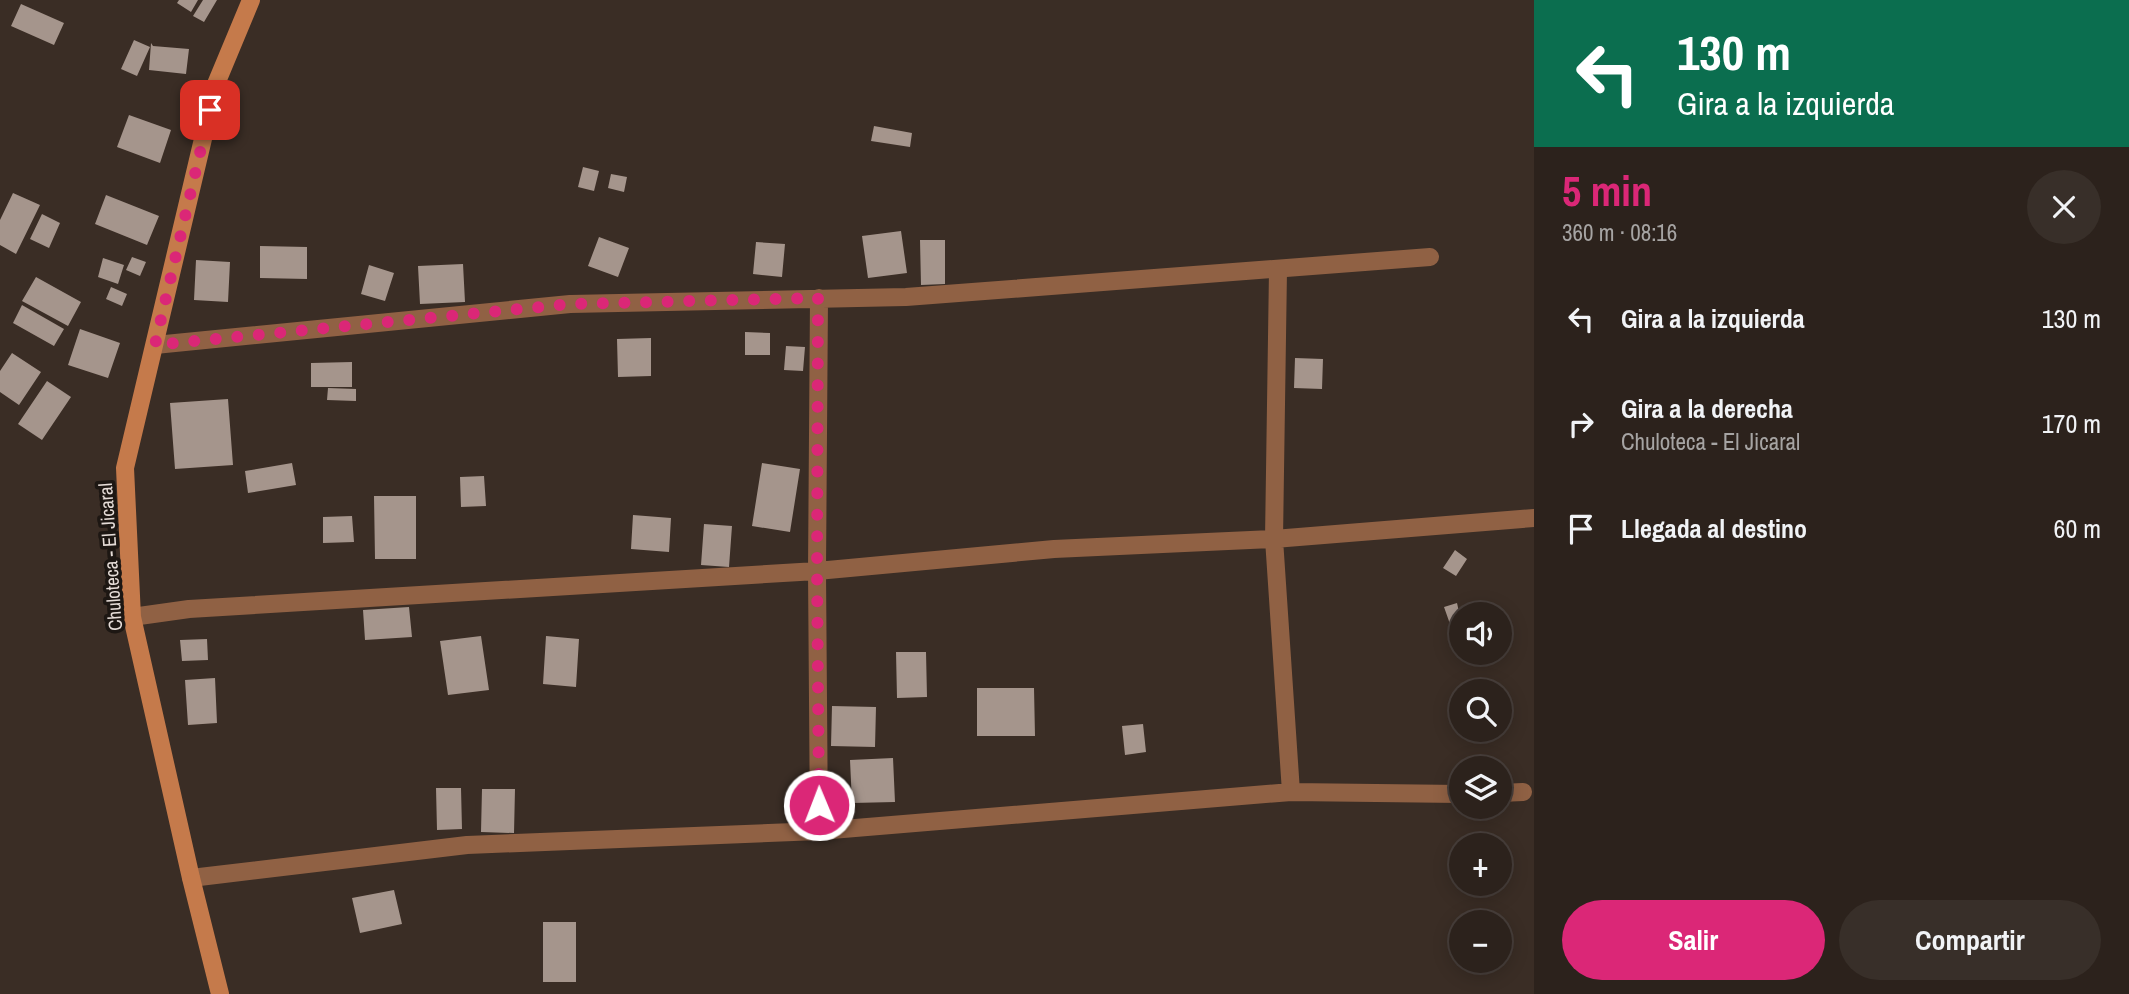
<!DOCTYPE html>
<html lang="es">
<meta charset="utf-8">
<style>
body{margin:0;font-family:"Archivo Narrow",sans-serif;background:#382f29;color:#f1f3f6;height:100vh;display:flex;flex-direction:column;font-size:26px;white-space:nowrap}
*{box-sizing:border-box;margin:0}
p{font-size:23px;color:#a6a4a3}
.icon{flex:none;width:38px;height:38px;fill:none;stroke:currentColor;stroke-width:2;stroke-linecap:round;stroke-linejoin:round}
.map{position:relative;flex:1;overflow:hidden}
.details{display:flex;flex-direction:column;background:#2c221c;width:595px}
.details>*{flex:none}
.hud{background:#0b6e4f;color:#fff;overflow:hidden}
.fabs{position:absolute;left:1449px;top:602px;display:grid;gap:14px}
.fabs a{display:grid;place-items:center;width:63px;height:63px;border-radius:50%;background:#2c221c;box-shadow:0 4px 18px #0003,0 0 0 2px #483f3b;font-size:35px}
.pin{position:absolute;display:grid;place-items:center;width:60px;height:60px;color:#fff;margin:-30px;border-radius:14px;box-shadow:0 4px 10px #0006}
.me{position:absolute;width:77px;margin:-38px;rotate:359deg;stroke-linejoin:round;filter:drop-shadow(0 0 5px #0008)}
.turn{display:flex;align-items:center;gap:24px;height:147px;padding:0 28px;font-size:32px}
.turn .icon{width:91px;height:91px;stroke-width:2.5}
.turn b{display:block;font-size:49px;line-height:60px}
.round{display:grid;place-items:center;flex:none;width:74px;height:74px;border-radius:37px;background:#382f29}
.summary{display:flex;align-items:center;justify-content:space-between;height:119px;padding:0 28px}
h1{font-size:42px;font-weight:700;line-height:52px;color:#db2777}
.primary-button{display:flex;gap:14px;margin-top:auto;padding:14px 28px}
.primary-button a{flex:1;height:80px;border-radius:42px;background:#db2777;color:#fff;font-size:28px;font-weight:700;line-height:80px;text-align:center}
.primary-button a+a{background:#382f29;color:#f1f3f6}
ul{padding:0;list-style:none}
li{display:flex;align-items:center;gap:21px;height:105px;padding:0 28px}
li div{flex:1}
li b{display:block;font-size:26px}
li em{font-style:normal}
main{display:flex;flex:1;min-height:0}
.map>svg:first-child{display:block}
.building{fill:#a5958c}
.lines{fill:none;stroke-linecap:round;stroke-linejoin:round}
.street{stroke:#906144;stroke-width:18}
.secondary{stroke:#c57a4b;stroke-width:18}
.route{stroke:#db2777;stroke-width:12;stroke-dasharray:0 21.6}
.labels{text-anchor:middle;stroke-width:7;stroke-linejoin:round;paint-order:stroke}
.street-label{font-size:19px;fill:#e6ddd8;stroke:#1d1713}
</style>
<main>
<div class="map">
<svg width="1534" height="994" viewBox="0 0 1534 994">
<rect width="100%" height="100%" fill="#3a2d25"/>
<path class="building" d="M179,0H198L191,12L177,3Z
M203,0H217L204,22L193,16Z
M21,4L64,23L54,45L11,26Z
M134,40L150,47L137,76L121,69Z
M151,43L153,46L189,49L186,74L149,70Z
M129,115L171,130L160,163L117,147Z
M874,126L912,133L910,147L871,141Z
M583,167L599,171L594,191L578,187Z
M611,174L627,177L624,192L608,188Z
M13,193L40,205L16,254L0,245V220Z
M106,195L159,216L147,245L95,224Z
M42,214L60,223L49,248L30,239Z
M901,231L907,273L868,278L862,236Z
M599,237L629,248L618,277L588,266Z
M920,240H945V284L921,285Z
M756,242L785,244L782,277L753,274Z
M260,246L307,247V279L260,278Z
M132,257L146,262L140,276L126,270Z
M103,258L124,265L118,284L98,277Z
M196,260L230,262L228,302L194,300Z
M463,264L465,302L420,304L418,266Z
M369,265L394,273L385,301L361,294Z
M36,277L81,302L68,326L22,301Z
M111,287L127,294L122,306L106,299Z
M22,305L64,329L54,346L13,323Z
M80,329L120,343L108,378L68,365Z
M745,332L770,333V355H745Z
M651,338V376L618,377L617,339Z
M786,346L805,347L803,371L784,370Z
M12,353L41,372L19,405L0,392V371Z
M1295,358L1323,359L1322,389L1294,388Z
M352,362V387H311V363Z
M47,381L71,397L42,440L18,424Z
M328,388L356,389V401L327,400Z
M228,399L233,465L175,469L170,403Z
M292,463L296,485L248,493L245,471Z
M762,463L800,469L790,532L752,526Z
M484,476L486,506L461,507L460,477Z
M374,496H416V559H375Z
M633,515L671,518L669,552L631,549Z
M352,516L354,542L323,543V517Z
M704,524L732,526L729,567L701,565Z
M1455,550L1467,559L1456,576L1443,568Z
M1457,603L1461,621L1450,624L1444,607Z
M409,607L412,637L365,640L363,610Z
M481,636L489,690L448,695L440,641Z
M546,636L579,639L576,687L543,684Z
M207,639L208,660L182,661L180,640Z
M896,652H926L927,697L897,698Z
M215,678L217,723L188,725L185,680Z
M977,688H1034L1035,736H977Z
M832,706L876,707L875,747L831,746Z
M1143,724L1146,752L1125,755L1122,726Z
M893,758L895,802L852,803L850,760Z
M436,788H461L462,829L437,830Z
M482,789H515L514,833L481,832Z
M394,890L402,924L360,933L352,898Z
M543,922H576V982H543Z"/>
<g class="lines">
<path class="street" d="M1278,270L1274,539L1291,792
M819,298L817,571L819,831
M155,345L570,304L906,297L1430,257
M132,617L189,609L817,571L1054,549L1274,539L1534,518
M1500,793L1523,792
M191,878L467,845L819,831L1291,792L1461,794"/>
<path class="secondary" d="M220,994L191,878L132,617L125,468L216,84L251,0"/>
</g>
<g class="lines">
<path class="route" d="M210,110L155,345L570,304L818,298L817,571L819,805"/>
</g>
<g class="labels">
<g class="street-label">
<text transform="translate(110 557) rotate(-94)" y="7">Chuloteca - El Jicaral</text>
</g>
</g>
</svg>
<div class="fabs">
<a><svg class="icon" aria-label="sound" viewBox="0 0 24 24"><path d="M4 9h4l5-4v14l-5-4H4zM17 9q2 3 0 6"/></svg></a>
<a><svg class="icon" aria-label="search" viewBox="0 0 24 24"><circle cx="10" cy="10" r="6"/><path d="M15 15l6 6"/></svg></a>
<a><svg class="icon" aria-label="layers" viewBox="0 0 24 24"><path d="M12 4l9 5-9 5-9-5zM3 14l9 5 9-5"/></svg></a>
<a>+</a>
<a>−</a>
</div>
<div class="pin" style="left:210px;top:110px;background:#d93025"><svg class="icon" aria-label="arrive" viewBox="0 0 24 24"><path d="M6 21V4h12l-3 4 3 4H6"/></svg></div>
<svg class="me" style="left:819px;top:805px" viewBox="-20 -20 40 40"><circle r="17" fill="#db2777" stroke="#fff" stroke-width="3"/><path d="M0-11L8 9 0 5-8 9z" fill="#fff"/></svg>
</div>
<section class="details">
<div class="hud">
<div class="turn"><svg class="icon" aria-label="left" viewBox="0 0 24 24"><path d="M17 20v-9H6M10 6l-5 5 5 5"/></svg><div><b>130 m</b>Gira a la izquierda</div></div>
</div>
<div class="summary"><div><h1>5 min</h1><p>360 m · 08:16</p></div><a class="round"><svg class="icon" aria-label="close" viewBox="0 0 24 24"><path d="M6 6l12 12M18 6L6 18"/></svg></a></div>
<ul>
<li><svg class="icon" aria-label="left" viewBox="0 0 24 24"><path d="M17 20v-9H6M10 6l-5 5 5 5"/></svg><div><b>Gira a la izquierda</b></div><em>130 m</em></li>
<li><svg class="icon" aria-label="right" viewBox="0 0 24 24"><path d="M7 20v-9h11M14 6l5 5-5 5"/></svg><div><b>Gira a la derecha</b><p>Chuloteca - El Jicaral</p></div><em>170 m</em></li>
<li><svg class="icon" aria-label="arrive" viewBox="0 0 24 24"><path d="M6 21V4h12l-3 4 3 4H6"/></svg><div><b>Llegada al destino</b></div><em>60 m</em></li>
</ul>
<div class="primary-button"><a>Salir</a><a>Compartir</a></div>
</section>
</main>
